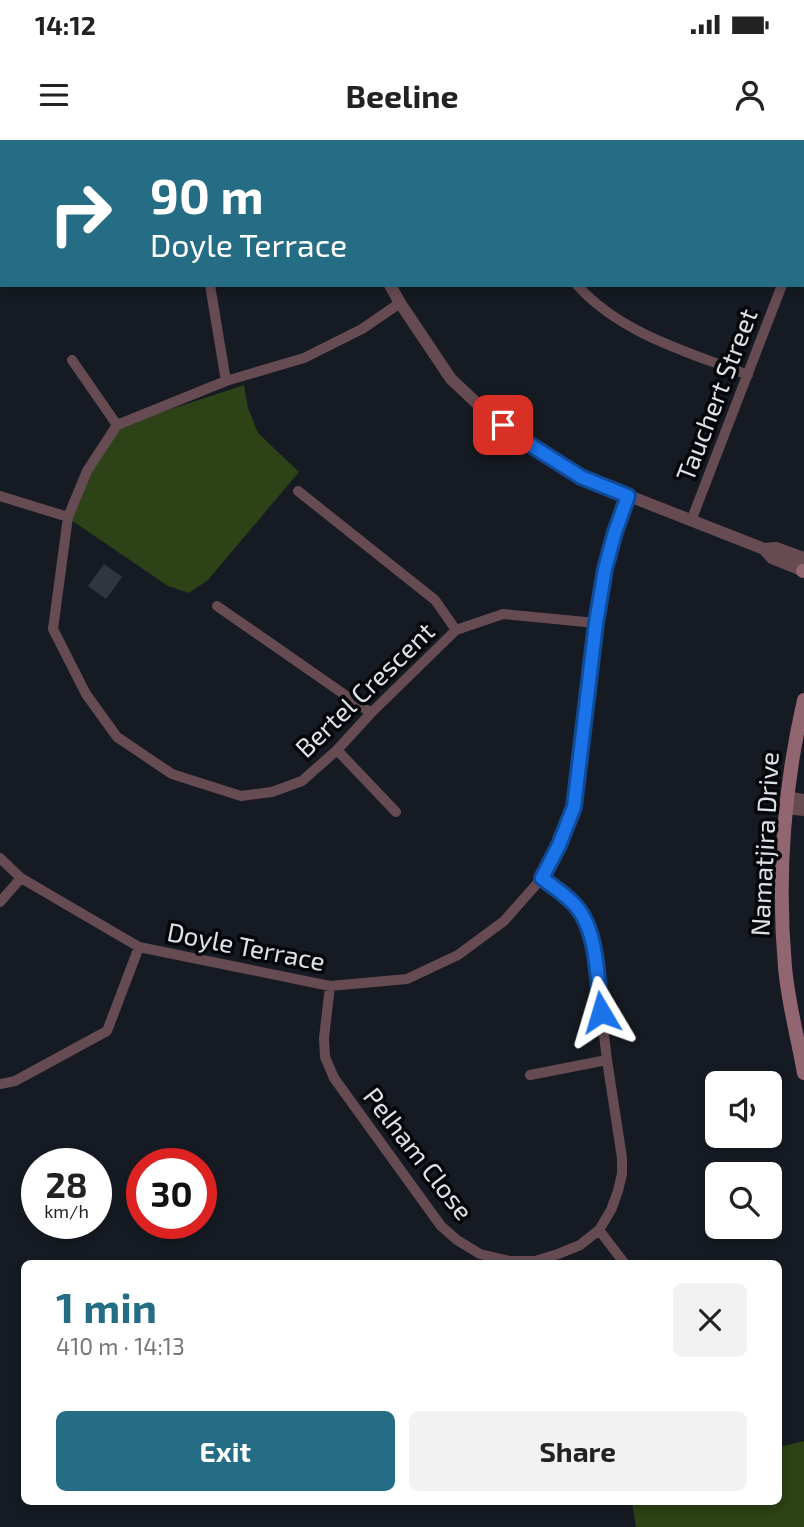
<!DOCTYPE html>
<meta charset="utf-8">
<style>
body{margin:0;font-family:"Exo 2",sans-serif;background:#f2f2f2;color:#222;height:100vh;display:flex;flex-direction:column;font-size:26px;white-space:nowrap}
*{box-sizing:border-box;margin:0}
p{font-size:23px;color:#767676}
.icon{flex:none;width:38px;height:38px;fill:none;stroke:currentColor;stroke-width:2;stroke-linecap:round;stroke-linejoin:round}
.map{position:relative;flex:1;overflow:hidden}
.details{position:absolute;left:21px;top:1120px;width:761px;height:245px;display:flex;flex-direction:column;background:#fff;border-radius:10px;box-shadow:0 4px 10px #0003}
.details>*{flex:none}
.hud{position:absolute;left:0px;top:0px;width:805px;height:147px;box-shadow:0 4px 10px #0003;background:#256d85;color:#fff;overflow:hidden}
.fabs{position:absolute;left:705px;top:931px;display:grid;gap:14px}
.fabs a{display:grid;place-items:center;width:77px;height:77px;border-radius:10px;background:#fff;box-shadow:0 4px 10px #0003;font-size:35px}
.speed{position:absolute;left:21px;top:1008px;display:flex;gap:14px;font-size:35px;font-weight:700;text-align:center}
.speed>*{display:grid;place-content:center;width:91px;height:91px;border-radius:50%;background:#fff;box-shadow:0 4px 10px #0003;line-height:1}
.speed small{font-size:18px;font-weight:400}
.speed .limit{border:10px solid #d22;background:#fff;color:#111}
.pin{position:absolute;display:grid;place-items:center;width:60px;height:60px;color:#fff;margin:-30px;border-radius:14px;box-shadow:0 4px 10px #0006}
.me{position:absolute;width:77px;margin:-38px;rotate:353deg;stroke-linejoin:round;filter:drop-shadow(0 0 5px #0008)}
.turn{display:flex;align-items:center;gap:24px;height:147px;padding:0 35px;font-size:32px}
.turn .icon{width:91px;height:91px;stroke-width:2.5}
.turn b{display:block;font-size:49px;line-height:60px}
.round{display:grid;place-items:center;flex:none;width:74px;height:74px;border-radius:10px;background:#f2f2f2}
.head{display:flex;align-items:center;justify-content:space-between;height:119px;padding:0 35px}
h1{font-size:42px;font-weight:700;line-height:52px;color:#256d85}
.action{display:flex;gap:14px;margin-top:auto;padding:14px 35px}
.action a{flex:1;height:80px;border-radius:10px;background:#256d85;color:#fff;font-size:28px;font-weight:700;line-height:80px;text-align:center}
.action a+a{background:#f2f2f2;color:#222}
.status{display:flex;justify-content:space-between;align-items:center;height:49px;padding:0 35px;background:#fff;direction:ltr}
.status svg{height:19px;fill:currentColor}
header{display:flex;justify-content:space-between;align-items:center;height:91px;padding:0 35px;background:#fff;font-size:32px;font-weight:700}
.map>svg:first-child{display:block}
.green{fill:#2d4216}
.building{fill:#30363f}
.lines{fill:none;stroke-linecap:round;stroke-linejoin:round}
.minor{stroke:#674b52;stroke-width:10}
.tertiary{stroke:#674b52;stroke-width:12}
.secondary{stroke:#926671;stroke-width:14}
.route-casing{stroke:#114b97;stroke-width:18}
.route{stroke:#1a73e8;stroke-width:12}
.labels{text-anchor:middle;stroke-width:7;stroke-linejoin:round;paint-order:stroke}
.street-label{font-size:26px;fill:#dee2e7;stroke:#040609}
</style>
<div class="status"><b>14:12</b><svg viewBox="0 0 49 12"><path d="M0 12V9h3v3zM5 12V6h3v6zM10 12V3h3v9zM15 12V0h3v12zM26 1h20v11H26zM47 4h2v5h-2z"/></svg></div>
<header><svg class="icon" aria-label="menu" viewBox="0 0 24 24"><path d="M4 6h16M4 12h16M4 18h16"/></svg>Beeline<svg class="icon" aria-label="person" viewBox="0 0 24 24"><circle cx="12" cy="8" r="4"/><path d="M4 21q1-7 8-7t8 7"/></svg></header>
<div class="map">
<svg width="804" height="1387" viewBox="0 0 804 1387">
<rect width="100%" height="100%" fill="#161b23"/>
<path class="green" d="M244,245L248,268L258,293L299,332L208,440L189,453L168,446L71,380L89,333L120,286Z
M804,1301V1387H636L632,1362H779V1307Z"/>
<path class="building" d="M104,424L122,437L106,459L88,446Z"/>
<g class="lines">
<path class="minor" d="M741,0L743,2
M85,2L87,0
M516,2L517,0
M691,2L692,0
M803,40H804
M0,84L2,82
M210,145L226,241
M577,145C621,194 688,212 748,235
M400,163L362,189L304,218L226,241L117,285L87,331L68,377L53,489L86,554L117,597L172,634L241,656L272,652L302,641L337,610L371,573L456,490L503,474L596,483
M72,220L117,285
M298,351L435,460L456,490
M0,356L68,377
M691,381L782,145
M217,466L371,573
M337,610L396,672
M0,718L21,738L139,807L330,846L407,839L458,815L504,781L542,738L559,705L574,667L596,483L605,429L615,392L628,356
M0,762L21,738
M330,846L324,898L325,917L334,938L441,1086L457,1100L480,1114L509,1121H535L558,1114L580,1105L599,1090L611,1070L618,1051L622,1034V1018L607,920L592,799L583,776L574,763L542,738
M530,935L607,920
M0,944L15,941L107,891L139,807
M599,1090L625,1124"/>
<path class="tertiary" d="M353,0V2
M390,145L400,163L451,239L485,271L521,299L581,337L764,409L772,418L804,431
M764,409L776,408L804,418
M787,657L804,660
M786,668L804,670"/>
<path class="secondary" d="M803,431H804
M804,560C784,647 777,738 785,827C788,862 798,899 804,933"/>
</g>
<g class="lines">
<g class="route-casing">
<path id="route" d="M503,285L521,299L581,337L628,356L615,392L605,429L596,483L574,667L559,705L542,738C552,746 563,753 572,762C598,786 597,838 601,872"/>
</g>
<use href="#route" class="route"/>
</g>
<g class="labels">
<g class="street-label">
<text transform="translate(717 255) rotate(-69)" y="9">Tauchert Street</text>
<text transform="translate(365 550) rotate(-44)" y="9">Bertel Crescent</text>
<text transform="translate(765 704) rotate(-87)" y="9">Namatjira Drive</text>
<text transform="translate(246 807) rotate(11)" y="9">Doyle Terrace</text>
<text transform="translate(418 1014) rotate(52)" y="9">Pelham Close</text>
</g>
</g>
</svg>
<div class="fabs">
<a><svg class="icon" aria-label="sound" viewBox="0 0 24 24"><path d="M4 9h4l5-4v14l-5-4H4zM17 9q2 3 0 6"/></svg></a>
<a><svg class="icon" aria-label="search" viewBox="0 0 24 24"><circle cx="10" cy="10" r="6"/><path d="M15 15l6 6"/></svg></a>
</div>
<div class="speed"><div>28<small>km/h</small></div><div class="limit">30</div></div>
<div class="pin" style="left:503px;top:285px;background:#d93025"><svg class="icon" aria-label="arrive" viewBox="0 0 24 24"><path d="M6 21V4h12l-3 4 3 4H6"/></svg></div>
<svg class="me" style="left:601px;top:872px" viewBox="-20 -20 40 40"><path d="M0-17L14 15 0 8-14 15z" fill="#1a73e8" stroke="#fff" stroke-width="4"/></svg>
<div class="hud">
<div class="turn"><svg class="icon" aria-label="right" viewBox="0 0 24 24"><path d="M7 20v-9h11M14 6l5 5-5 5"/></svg><div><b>90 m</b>Doyle Terrace</div></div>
</div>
<section class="details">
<div class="head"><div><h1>1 min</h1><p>410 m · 14:13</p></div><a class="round"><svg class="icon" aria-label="close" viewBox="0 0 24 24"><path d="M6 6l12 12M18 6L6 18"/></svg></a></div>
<div class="action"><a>Exit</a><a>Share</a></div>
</section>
</div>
